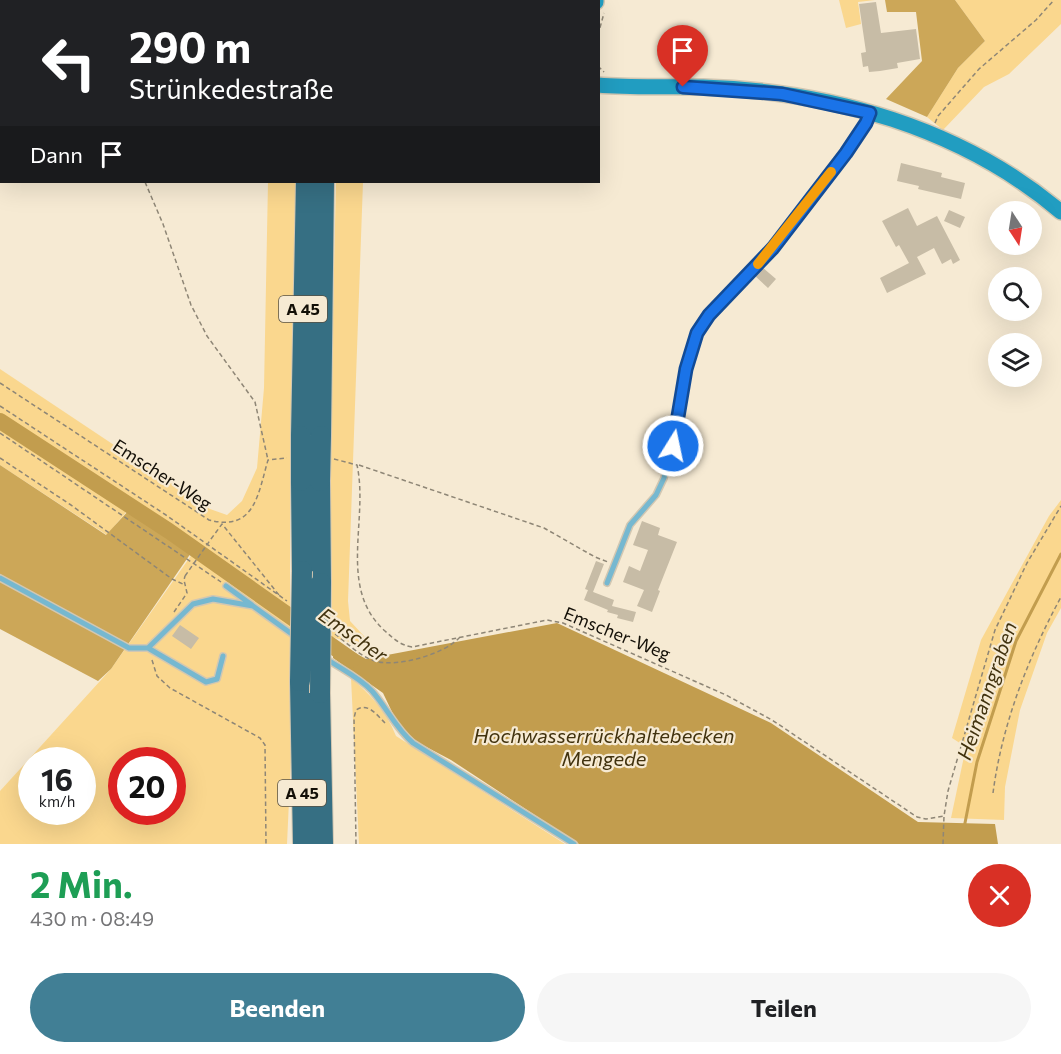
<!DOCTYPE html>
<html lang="de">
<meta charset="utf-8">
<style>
body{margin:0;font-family:Commissioner,sans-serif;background:#f6f6f6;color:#202124;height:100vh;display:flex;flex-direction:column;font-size:22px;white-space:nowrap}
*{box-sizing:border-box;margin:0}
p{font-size:20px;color:#757577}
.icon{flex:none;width:33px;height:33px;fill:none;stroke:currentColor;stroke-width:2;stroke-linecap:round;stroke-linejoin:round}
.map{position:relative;height:844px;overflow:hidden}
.drawer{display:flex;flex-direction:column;background:#fff;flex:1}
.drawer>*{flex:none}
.top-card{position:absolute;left:0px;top:0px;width:600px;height:183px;box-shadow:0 6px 24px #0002;background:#202124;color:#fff;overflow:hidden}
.needle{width:39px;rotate:168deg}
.controls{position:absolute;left:988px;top:201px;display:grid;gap:12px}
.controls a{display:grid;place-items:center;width:54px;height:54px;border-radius:50%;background:#fff;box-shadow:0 6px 24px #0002;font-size:30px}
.speed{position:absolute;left:18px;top:747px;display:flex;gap:12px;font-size:30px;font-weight:700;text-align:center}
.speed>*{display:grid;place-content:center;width:78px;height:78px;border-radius:50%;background:#fff;box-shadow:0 6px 24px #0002;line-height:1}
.speed small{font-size:15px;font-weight:400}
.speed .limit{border:9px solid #d22;background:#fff;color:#111}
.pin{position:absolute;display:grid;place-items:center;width:51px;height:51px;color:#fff;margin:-62px -26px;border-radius:50% 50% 50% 0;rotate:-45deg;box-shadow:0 0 6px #0007}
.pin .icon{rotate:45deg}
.me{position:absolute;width:66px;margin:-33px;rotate:10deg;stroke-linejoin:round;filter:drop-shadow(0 0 4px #0008)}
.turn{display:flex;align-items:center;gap:21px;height:126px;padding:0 30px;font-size:27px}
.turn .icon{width:78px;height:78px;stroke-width:2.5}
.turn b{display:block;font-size:42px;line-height:51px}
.then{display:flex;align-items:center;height:57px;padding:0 30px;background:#0003;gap:12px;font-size:22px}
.round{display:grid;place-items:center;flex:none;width:63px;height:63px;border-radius:32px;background:#f6f6f6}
.overview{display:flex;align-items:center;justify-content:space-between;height:102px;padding:0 30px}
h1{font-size:36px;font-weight:700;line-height:45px;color:#1e9e55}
.primary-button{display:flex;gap:12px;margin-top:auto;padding:12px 30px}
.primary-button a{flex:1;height:69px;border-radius:36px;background:#417f95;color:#fff;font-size:24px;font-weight:700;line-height:69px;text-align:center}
.primary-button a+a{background:#f6f6f6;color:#202124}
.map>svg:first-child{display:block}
.green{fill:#fad78e;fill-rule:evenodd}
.forest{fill:#cca758}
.water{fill:#c29d4e}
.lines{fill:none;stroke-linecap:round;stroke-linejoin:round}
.stream{stroke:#c29d4e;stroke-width:3}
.river{stroke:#c29d4e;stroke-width:16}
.building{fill:#c7bca6}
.lane-casing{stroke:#d2c7b2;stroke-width:8}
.secondary-casing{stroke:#d2c7b2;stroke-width:18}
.highway-casing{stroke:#d2c7b2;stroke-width:22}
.path{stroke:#8e8676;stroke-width:1.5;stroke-dasharray:4.5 3;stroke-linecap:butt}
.lane{stroke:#76b8d0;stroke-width:5}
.secondary{stroke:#219dc1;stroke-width:15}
.highway{stroke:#366f83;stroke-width:20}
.highway-bridge-casing{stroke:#d2c7b2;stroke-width:22;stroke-linecap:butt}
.path-bridge{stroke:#8e8676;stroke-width:1.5;stroke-dasharray:4.5 3;stroke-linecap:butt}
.highway-bridge{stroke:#366f83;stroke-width:20}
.route-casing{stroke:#114b97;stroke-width:15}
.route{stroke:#1a73e8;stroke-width:10}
.slow{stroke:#f59e0b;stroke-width:10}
.labels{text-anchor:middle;stroke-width:4.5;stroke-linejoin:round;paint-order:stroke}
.shield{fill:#f6ead3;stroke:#575144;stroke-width:1.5}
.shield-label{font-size:16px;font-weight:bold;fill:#130f07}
.street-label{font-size:18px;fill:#130f07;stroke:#f6ead3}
.water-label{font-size:20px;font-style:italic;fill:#41320e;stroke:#f6ead3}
</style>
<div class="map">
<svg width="1061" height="844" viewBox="0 0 1061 844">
<rect width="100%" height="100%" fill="#f6ead3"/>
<path class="green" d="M839,0H875L858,2L861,24L846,28Z
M955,0H1061V24L1009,74L984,87L943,130L927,117L958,68L985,41Z
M268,182H296L290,458V615L224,571L291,619L292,736L287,844H0V791L111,669L195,550L131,506L107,535L0,465V369L210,509L227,515L242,501L257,468L264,388ZM32,760H82V812H32ZM122,760H172V812H122Z
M336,182H363L348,601L350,621L377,650L332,637L330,443Z
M1061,500V608L1047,633L1020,710L1005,787L1004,820L951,818L966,747L952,738L981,640L1049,516Z
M351,678C371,695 386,711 396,736L565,844H359Z"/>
<path class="forest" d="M885,0H955L985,41L958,68L927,117L886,99L922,61L916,12H887Z
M0,465L106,535L130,509L193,550L111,669L98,681L0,629Z"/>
<path class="water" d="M557,623L771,723L918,822L995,824L998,844H579L451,760L417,742L404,730L394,716L383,693L333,658V640L366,659Z"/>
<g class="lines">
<path class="stream" d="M964,828L977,762L1016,641L1061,554"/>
<path class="river" d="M0,421L169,531L352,660"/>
</g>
<path class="building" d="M876,2L881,33L916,29L920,59L897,63L898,68L880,71L869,72L868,66L863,67L861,53L866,52L859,4Z
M901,163L942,173L941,177L965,183L961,199L918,189L919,186L897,181Z
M908,208L917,226L937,216L960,260L953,264L951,259L942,264L934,248L917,257L926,274L887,293L880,278L909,263L899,245L896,247L882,221Z
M949,210L965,217L960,228L944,221Z
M762,267L776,279L768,288L754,275Z
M642,521L660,528L658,535L677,542L658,590L660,591L652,612L637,606L644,590L623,582L629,566L640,571L648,550L633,545Z
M596,561L604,564L593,592L585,589Z
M588,590L614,600L612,606L636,612L633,622L617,618L618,615L607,612L608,610L584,600Z
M180,625L199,638L191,649L172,636Z"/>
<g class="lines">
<g class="lane-casing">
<path id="lane" d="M73,0L74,2
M406,2L407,0
M0,578L129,648H148L193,604L213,599L253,606L296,637
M607,583L630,525L656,495L664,478L675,432L685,369L697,333L709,315L773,248L846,153L866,123L870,114
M226,586L252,605
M148,648L206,682L217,679L223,656
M325,658C341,669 359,677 372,691C387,708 396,729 413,743L574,844"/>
</g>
<g class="secondary-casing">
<path id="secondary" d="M596,2V0
M0,71H2
M598,85C633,88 668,86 703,87C831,91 962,128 1061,212"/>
</g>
<g class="highway-casing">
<path id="highway" d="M309,2L310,0
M330,2V0
M301,436L306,182
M321,436L324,182
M301,481L302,571
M320,481L321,583
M300,681L303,844
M320,693L323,844"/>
</g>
<path class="path" d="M598,35L604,13
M598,66L604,72
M935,123L938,116L979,69L1036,20L1054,0
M145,182L163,224L191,305L207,336L255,402L268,460
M0,383L209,520C255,532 258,494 268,460L287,458
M0,406L166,515L287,601
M0,433L221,582
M0,458L71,505L172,579L185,585
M334,459L357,465C369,520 337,588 385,631C394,639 400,645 412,647L547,620L563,623L726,695L772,720L917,817L926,819L944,816
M359,465L544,528L595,557L608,562
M211,539L222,524L279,595
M174,612L187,593L184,580L185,576
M335,634C347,643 361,657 375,661C397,668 445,654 460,637
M152,660L157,676L170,688L260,738L265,745L266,844
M993,793C1002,724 1028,658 1061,597
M356,844L354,718L356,710C368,702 377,715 385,723
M943,844L944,816L948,791L995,630L1027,563L1061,506"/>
<use href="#lane" class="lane"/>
<use href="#secondary" class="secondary"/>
<use href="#highway" class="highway"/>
<g class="highway-bridge-casing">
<path id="highway-bridge" d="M301,436V481
M320,481L321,436
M300,681L302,571
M320,693L321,583"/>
</g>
<path class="path-bridge" d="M185,576L211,539"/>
<use href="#highway-bridge" class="highway-bridge"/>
</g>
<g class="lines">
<g class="route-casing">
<path id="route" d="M673,446L686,369L697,333L709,315L773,248L846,153L866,123L870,113L782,94L683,87"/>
</g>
<use href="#route" class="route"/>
<path class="slow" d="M758,264L831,172"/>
</g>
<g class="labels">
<g class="shield">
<rect x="279" y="296" width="48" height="26" rx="4.5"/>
<rect x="278" y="780" width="48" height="26" rx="4.5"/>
</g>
<g class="shield-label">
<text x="303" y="315">A 45</text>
<text x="302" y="799">A 45</text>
</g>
<g class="street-label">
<text transform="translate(162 475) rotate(33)" y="6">Emscher-Weg</text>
<text transform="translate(617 634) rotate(22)" y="6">Emscher-Weg</text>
</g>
<g class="water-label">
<text transform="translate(353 635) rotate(35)" y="7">Emscher</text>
<text transform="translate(987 691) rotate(-71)" y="7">Heimanngraben</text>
<text x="604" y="743">Hochwasserrückhaltebecken<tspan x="604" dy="23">Mengede</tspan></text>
</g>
</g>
</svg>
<div class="controls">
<a><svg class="needle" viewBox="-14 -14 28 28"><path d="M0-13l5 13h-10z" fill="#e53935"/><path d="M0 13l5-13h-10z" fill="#757577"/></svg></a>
<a><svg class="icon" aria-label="search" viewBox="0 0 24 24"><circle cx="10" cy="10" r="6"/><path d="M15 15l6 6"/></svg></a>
<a><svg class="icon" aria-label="layers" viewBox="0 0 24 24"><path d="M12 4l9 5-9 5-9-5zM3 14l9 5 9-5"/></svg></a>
</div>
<div class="speed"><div>16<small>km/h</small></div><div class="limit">20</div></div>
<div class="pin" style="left:683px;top:87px;background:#d93025"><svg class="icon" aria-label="arrive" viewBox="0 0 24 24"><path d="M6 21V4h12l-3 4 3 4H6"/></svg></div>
<svg class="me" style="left:673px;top:446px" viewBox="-20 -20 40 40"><circle r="17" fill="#1a73e8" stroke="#fff" stroke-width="3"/><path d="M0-11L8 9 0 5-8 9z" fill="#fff"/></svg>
<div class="top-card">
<div class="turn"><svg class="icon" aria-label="left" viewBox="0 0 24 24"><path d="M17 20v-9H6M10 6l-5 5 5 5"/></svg><div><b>290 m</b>Strünkedestraße</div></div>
<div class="then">Dann<svg class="icon" aria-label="arrive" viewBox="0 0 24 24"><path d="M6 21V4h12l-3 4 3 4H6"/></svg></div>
</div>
</div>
<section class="drawer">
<div class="overview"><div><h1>2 Min.</h1><p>430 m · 08:49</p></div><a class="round" style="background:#d93025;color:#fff"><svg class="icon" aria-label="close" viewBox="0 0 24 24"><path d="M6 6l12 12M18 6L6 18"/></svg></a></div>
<div class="primary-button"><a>Beenden</a><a>Teilen</a></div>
</section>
